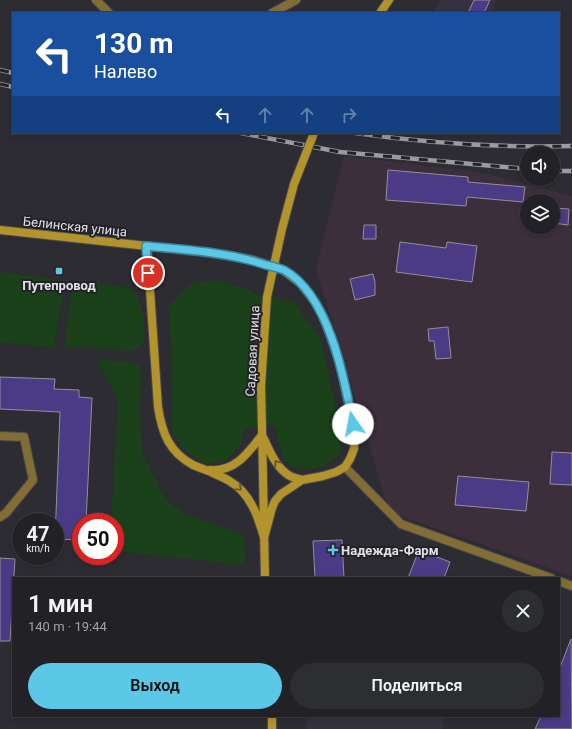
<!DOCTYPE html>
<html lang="ru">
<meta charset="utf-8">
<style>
body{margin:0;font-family:Roboto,sans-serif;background:#2d2e32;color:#f1f3f6;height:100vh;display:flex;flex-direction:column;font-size:15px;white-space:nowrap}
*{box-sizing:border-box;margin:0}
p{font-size:13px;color:#a2a3a7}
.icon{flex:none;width:22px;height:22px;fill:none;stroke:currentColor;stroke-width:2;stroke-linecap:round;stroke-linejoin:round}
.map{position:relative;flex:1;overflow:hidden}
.side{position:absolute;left:12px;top:577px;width:548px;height:140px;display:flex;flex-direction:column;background:#212126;border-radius:0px;box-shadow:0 2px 6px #0003,0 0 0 1px #3e3e43}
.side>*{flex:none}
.hud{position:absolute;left:12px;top:12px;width:548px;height:122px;border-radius:0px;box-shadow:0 2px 6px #0003,0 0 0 1px #3e3e43;background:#1a4fa0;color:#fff;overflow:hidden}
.fabs{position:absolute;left:520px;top:146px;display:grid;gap:8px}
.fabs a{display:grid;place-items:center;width:40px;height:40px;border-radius:50%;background:#212126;box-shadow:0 2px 6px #0003,0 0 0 1px #3e3e43;font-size:20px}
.speed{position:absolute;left:12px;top:513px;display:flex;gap:8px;font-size:20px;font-weight:700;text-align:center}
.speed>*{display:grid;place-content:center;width:52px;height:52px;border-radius:50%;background:#212126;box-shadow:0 2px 6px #0003,0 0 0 1px #3e3e43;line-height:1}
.speed small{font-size:10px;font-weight:400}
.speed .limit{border:6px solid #d22;background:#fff;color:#111}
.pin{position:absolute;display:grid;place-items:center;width:34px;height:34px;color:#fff;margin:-17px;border:2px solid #fff;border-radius:50%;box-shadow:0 1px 4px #0007}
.me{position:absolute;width:44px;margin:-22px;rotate:348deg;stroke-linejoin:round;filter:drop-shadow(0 0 3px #0008)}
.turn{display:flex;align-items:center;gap:14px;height:84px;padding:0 16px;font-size:18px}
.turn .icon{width:52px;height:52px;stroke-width:2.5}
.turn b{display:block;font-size:28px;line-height:34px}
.lanes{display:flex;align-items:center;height:38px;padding:0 16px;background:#0003;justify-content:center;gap:20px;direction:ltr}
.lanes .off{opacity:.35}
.round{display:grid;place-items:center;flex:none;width:42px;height:42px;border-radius:21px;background:#2d2e32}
.overview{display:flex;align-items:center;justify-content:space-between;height:68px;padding:0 16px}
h1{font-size:24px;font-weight:600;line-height:30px}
.primary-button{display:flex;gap:8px;margin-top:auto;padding:8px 16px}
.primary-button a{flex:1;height:46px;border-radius:24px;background:#5bc8e7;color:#111;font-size:16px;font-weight:600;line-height:46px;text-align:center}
.primary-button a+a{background:#2d2e32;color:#f1f3f6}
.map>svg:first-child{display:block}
.built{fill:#33323e}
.industrial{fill:#3d2e3b;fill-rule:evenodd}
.green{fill:#1a411a}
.building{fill:#4b3b86;stroke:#909097}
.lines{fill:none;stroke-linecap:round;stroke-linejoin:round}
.street-casing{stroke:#49494f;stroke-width:10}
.secondary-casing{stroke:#49494f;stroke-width:10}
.street{stroke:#826e34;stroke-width:8}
.secondary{stroke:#b2932c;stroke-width:8}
.rail-casing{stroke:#9a9a9f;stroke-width:4.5}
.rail{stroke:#222228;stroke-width:3;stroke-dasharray:9;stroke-linecap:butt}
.secondary-bridge-casing{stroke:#49494f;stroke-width:10;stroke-linecap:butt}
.secondary-bridge{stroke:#b2932c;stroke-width:8}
.oneway{stroke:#5c4f2a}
.route-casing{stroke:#3b8296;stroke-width:10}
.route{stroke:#5bc8e7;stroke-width:7}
.poi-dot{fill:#5bc8e7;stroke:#222228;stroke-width:1.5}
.labels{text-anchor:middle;stroke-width:4;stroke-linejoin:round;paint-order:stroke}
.street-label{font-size:13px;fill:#e1e1e5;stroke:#222228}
.poi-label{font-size:13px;font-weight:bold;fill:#e1e1e5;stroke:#222228}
</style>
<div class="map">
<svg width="572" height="729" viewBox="0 0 572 729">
<rect width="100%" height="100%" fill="#2c2c32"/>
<path class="built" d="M440,0H497L491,13H431Z
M306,716H444L442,729H307Z"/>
<path class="industrial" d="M344,156L480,172L572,196V576L389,512L316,269ZM527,201H553V227H527Z"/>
<path class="green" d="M0,272L65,281L54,348L0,342Z
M216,280L248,289L257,295L294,302L321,340L342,436L340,454L322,468L296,469L284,460L278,442L275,426L245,428L241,444L226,461L205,464L183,449L172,431V353L168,307L191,284Z
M73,281L125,287L135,291L144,315V341L137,350L64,347Z
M96,358L141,365L140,417L142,452L156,481L166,500L187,515L243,534L246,565L115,551V522H111L118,401Z"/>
<path class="building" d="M474,0H490L484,13H468Z
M388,170L468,177V182L525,187L523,202L467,197L466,206L386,200Z
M553,208L569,209L568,225L553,223Z
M364,225H376V239H363Z
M400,242L446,248L447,242L477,246L472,282L396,272Z
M373,274L375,282V295L355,300L350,279Z
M448,327L451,358L436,359L434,341H429L428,329Z
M0,377L55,379L54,389L79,390V397L92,398L86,522H81V540L55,539L60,412L0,409Z
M552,452L572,453V485L550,484Z
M458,476L529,482L526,511L455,505Z
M342,540L344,578H315L313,541Z
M419,550L450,562L444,578H408Z
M0,558L15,559L10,641H0Z
M571,639L572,729H535L541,716H559V670Z"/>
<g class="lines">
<g class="street-casing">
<path id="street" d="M96,0L109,13
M272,13L296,0
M0,436L24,437L33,480L6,513L0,517
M345,467L401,524L551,578
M559,581L572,586"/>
</g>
<g class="secondary-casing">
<path id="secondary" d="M380,13L389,0
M0,230L211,253L253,260L283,270L300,283L315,302L324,318L339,361L355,433L354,449L350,459L345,467L336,472L323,476L302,480L281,494L275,501L272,508L264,538
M147,246L158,407C162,433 169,452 193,465C200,468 207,470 213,473C224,478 234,482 242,491C254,504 259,521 264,537
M262,426L265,578
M264,439C270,452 277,469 290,476C293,478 298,478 302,480
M210,470C235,472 248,453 262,435
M272,716V729"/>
</g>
<use href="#street" class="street"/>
<use href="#secondary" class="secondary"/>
<g class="rail-casing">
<path id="rail" d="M0,70L13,73
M0,84L13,87
M241,133L340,152L527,169
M355,133C427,143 500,148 572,146
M553,171H572"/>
</g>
<use href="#rail" class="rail"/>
<g class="secondary-bridge-casing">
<path id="secondary-bridge" d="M262,426L261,386L267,297L282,229L294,184L314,133"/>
</g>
<use href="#secondary-bridge" class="secondary-bridge"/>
</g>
<defs><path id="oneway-chevron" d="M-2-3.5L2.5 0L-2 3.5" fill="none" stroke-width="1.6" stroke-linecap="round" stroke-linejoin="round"/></defs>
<g class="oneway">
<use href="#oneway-chevron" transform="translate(277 463) rotate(-125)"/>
<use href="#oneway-chevron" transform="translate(239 488) rotate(43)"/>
</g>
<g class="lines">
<g class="route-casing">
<path id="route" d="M148,273L146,246C186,250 228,252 266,265C272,266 278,268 284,270C329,295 344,377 353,424"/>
</g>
<use href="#route" class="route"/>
</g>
<g class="poi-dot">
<rect x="55" y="267" width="8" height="8" rx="2"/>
<path d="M331 544h4v4h4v4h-4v4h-4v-4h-4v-4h4z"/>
</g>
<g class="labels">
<g class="street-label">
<text transform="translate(75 226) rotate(6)" y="5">Белинская улица</text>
<text transform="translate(252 351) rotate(-87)" y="5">Садовая улица</text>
</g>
<g class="poi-label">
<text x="59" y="290">Путепровод</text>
<text x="341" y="555" text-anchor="start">Надежда-Фарм</text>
</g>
</g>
</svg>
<div class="fabs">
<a><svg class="icon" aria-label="sound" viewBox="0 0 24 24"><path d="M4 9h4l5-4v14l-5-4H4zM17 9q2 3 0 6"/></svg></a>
<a><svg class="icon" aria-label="layers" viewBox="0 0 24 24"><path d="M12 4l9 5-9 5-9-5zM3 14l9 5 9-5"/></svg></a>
</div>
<div class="speed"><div>47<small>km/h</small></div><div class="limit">50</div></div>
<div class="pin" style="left:148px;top:273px;background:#d93025"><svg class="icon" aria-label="arrive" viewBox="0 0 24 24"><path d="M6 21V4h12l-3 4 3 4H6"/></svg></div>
<svg class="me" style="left:353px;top:424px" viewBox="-20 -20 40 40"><circle r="19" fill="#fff"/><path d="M0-13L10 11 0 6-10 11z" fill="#5bc8e7"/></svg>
<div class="hud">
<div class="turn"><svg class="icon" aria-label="left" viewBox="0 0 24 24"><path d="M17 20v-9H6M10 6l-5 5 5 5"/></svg><div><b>130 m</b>Налево</div></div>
<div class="lanes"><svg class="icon" aria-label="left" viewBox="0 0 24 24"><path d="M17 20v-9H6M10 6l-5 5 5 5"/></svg><svg class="icon off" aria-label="ahead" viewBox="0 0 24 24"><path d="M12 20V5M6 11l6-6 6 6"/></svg><svg class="icon off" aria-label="ahead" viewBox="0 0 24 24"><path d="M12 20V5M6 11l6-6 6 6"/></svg><svg class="icon off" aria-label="right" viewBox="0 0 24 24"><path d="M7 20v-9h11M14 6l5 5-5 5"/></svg></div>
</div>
<section class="side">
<div class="overview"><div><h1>1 мин</h1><p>140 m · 19:44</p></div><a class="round"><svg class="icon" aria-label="close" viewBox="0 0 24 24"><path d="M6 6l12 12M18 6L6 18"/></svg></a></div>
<div class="primary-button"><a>Выход</a><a>Поделиться</a></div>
</section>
</div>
